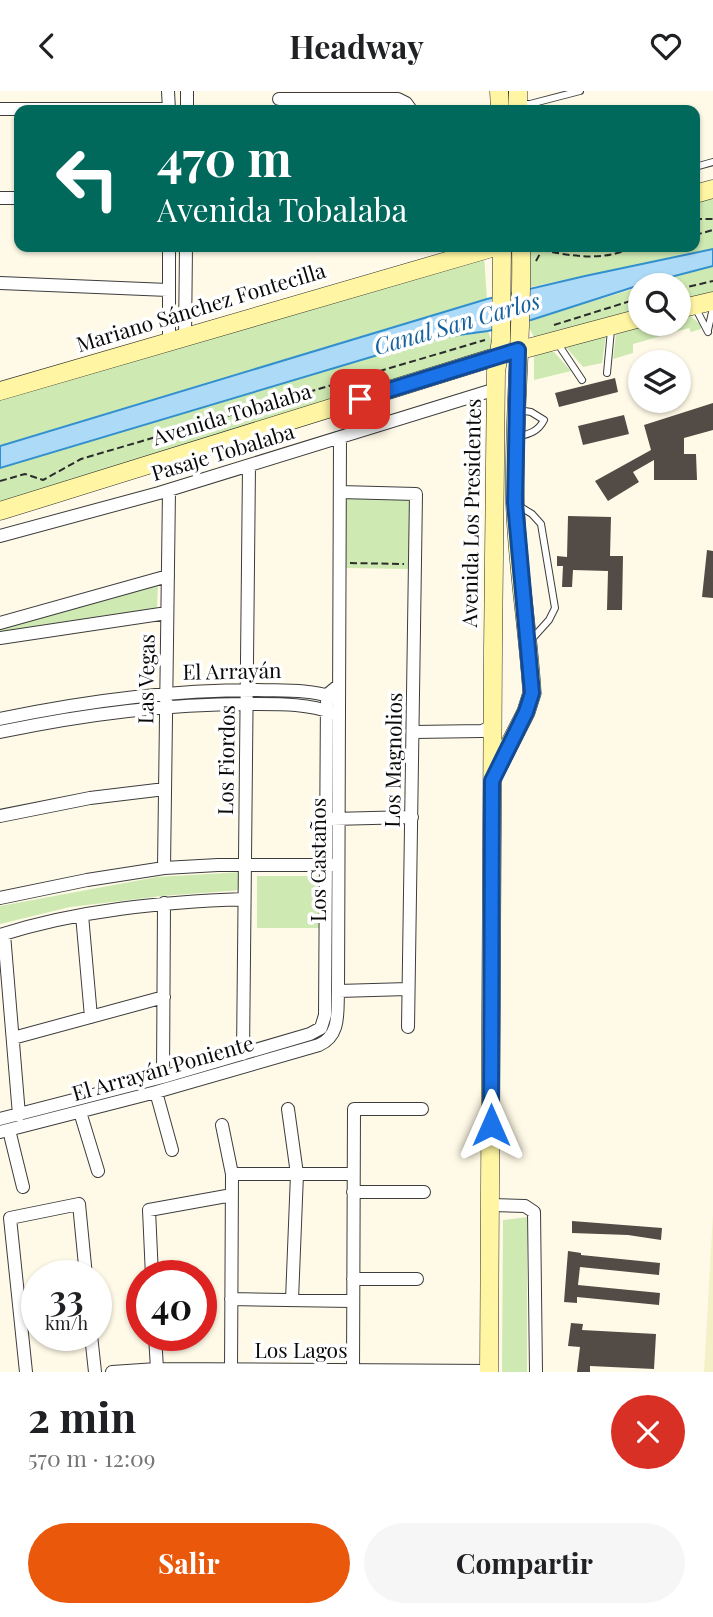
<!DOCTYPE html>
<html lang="es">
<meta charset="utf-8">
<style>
body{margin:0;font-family:"Playfair Display",serif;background:#f6f6f6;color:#202124;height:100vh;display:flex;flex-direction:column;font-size:26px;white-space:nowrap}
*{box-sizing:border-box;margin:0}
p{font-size:23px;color:#757577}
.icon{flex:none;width:38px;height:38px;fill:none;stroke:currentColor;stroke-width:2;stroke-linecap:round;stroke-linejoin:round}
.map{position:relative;height:1281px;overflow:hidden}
.sheet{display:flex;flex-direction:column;background:#fff;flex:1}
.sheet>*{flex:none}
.banner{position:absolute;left:14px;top:14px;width:686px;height:147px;border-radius:14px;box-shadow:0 2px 5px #0004;background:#00695c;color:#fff;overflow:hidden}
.fabs{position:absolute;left:628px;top:182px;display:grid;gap:14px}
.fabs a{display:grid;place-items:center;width:63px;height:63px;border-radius:50%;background:#fff;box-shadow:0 2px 5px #0004;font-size:35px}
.speed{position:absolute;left:21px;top:1169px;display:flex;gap:14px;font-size:35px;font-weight:700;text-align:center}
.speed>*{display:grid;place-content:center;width:91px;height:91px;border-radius:50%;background:#fff;box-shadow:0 2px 5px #0004;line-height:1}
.speed small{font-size:18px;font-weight:400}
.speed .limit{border:10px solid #d22;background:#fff;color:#111}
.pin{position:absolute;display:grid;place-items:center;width:60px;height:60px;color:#fff;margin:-30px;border-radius:14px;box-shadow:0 4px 10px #0006}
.me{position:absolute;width:77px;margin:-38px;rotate:0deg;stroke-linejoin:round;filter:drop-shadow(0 0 5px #0008)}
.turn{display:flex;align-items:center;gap:24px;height:147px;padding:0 28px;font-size:32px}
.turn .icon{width:91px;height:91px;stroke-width:2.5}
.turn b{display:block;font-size:49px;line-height:60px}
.round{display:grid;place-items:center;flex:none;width:74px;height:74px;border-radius:37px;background:#f6f6f6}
.summary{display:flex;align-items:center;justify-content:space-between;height:119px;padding:0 28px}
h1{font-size:42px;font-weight:700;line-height:52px}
.action{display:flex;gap:14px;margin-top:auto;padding:14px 28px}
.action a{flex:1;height:80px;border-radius:42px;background:#ea580c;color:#fff;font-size:28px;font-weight:700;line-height:80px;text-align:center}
.action a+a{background:#f6f6f6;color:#202124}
header{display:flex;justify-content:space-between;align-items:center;height:91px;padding:0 28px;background:#fff;font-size:32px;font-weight:700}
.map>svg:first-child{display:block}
.farmland{fill:#f4f0c8}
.green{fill:#cee9b2}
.water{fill:#acdaf7;stroke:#3290ce;stroke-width:2}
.building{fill:#534b46}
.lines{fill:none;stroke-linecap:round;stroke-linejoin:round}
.lane-casing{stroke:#3d3d3d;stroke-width:8}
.street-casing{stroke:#3d3d3d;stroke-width:14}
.secondary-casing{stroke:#2c2c2c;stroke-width:19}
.path{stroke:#2c2c2c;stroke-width:2;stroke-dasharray:7 3.5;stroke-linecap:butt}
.lane{stroke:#fff;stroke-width:6}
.street{stroke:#fff;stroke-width:12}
.secondary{stroke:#fff5a2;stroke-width:18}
.route-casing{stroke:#114b97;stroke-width:18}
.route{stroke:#1a73e8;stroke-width:12}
.labels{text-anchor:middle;stroke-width:7;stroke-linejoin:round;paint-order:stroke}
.street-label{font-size:21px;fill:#0a0a0a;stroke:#fff}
.water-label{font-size:23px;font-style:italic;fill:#13609c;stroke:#fff}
</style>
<header><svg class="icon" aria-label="back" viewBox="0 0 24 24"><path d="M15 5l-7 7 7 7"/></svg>Headway<svg class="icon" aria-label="heart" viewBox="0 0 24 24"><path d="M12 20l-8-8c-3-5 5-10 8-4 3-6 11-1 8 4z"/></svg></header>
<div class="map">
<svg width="713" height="1281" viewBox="0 0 713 1281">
<rect width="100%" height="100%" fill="#fffae7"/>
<path class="farmland" d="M713,1116V1281H704L713,1123Z"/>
<path class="green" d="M713,106V158L526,197L527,156H695V110Z
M484,165L487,208L0,355V305Z
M713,175V204L679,212V194H645Z
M640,196V222L534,246L529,236L531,229Z
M687,222L701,234V238L691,241L689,237L633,253V262L613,268L616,243C632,230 659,233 679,233V224Z
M488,240L493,254L488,260L0,416V377L408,255L444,246Z
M606,244L602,272L583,276L565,255Z
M548,260L554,261L571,280L534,289V264Z
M344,407L412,408V478L344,477Z
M158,493L157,517L0,541V538Z
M243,781L242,799L162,805L70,816L0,833V815L157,786Z
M257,785H323V837H257Z
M527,1126V1281H502L503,1129Z"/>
<path class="water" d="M713,158V175L640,194L531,229L488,240L444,246L408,255L0,377V355L487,208L585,185Z"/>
<path class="building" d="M615,287L618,301L559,316L555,302Z
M713,312V339L684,347V363H696L697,389H654V369L633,381L639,391L608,410L595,390L651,359L644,334Z
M624,324L629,343L583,354L578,335Z
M568,425L611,426L610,465H623L622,519H607L608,480L573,479L572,496H562L563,475H557V465L567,466Z
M707,459L713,460V507L702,506Z
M572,1130L662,1137L661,1149L628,1144L572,1142Z
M568,1160L581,1162V1164L660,1172L659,1184L580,1176L578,1194L660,1202L659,1214L577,1206V1212L564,1211Z
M571,1232L583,1233L582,1239L656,1243L654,1278L590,1275V1281H577L580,1256L568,1255Z"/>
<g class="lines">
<g class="lane-casing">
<path id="lane" d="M520,13H530L580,0
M580,19L585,18
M695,76L713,71
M696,218L708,241
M708,239L713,217
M558,253L582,289
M607,282L611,239
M517,346C529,343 538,341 544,329L531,321L518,319
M519,415L532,423L541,433L555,517L549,529L531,549"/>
</g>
<g class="street-casing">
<path id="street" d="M168,0L169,19
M279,8H398L406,12L411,19
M0,18H169
M187,19V0
M0,107H19
M169,156V252
M0,192L168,199
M185,247L186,156
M340,401L416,403L408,936
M0,445L159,402L496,298
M0,532L168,485
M0,547L167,522
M0,628C85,610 170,599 257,599C282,600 309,598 332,606
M0,641C85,623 171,612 258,613C283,613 309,613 333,622
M414,641L482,640L493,635
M0,725L90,707L165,698
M332,728L412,726
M164,777L169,399
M0,807L87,789L164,777L218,774H334
M82,824L91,926
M4,843L19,1024
M0,844C79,819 162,811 244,808
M338,900L408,898
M13,947L164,906
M243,963L249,375
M163,986L164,812
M156,1001L172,1059
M288,1018L297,1083L292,1209
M80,1021L98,1080
M0,1028L163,986L310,943L321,937L325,924L327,604L339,594
M222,1034L232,1083L231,1281
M9,1039L23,1096
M0,1041L156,1001L319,954C341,944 337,921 338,900L340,346
M232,1083H353
M353,1101H424
M491,1114L525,1115L534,1121L536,1281
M152,1185L149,1119L232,1104
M353,1188H417
M231,1208L352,1210
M91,1244L95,1281
M155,1244L157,1278
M26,1281L10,1127L79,1113L86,1185
M112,1281L157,1278L490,1280
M353,1281L354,1018H422"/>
</g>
<g class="secondary-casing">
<path id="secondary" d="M499,0L500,19
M518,0V19
M695,103L713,98
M679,218L713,210
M0,300L495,156
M0,420L498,265L640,227
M496,680L526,621L532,602C528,538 517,475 515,411C513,325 523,241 521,156
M489,1281L493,559L496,281L501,249L502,156"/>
</g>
<path class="path" d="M695,128H713
M695,144L713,139
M648,156H650
M542,159C570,165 605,171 632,156
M536,170L542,159L553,156
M679,198L713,190
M554,234L640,207
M0,390L25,383L43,389L81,368L485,249
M350,472L404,473"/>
<use href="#lane" class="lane"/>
<use href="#street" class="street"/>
<use href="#secondary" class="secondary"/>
</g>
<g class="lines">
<g class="route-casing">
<path id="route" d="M360,308L518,259L515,412L532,602L526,621L492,690L491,1034"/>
</g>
<use href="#route" class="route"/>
</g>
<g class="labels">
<g class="street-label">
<text transform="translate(201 217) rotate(-17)" y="7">Mariano Sánchez Fontecilla</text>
<text transform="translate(232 324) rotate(-17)" y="7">Avenida Tobalaba</text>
<text transform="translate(223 362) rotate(-17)" y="7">Pasaje Tobalaba</text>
<text transform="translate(472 422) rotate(-89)" y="7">Avenida Los Presidentes</text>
<text transform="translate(232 581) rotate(-1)" y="7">El Arrayán</text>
<text transform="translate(147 588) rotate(-89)" y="7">Las Vegas</text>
<text transform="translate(227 669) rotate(-89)" y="7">Los Fiordos</text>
<text transform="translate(394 669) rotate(-89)" y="7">Los Magnolios</text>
<text transform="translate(319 769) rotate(-90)" y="7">Los Castaños</text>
<text transform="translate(163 978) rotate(-16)" y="7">El Arrayán Poniente</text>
<text x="301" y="1267">Los Lagos</text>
</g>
<g class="water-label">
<text transform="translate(457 233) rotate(-16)" y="8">Canal San Carlos</text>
</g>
</g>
</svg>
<div class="fabs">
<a><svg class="icon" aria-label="search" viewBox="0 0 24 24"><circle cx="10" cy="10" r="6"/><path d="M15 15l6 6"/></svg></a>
<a><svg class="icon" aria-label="layers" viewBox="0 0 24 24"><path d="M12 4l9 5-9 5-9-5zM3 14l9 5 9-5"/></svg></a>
</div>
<div class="speed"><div>33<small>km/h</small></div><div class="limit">40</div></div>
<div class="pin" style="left:360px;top:308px;background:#d93025"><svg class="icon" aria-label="arrive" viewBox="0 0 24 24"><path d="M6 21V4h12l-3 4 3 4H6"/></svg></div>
<svg class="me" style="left:491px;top:1034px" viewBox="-20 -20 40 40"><path d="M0-17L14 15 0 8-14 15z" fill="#1a73e8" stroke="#fff" stroke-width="4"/></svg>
<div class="banner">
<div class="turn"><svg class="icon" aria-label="left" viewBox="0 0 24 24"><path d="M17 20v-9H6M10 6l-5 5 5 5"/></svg><div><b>470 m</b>Avenida Tobalaba</div></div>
</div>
</div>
<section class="sheet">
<div class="summary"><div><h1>2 min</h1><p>570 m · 12:09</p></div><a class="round" style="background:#d93025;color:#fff"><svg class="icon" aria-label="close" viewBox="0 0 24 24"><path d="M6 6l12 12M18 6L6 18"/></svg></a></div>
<div class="action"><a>Salir</a><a>Compartir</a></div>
</section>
